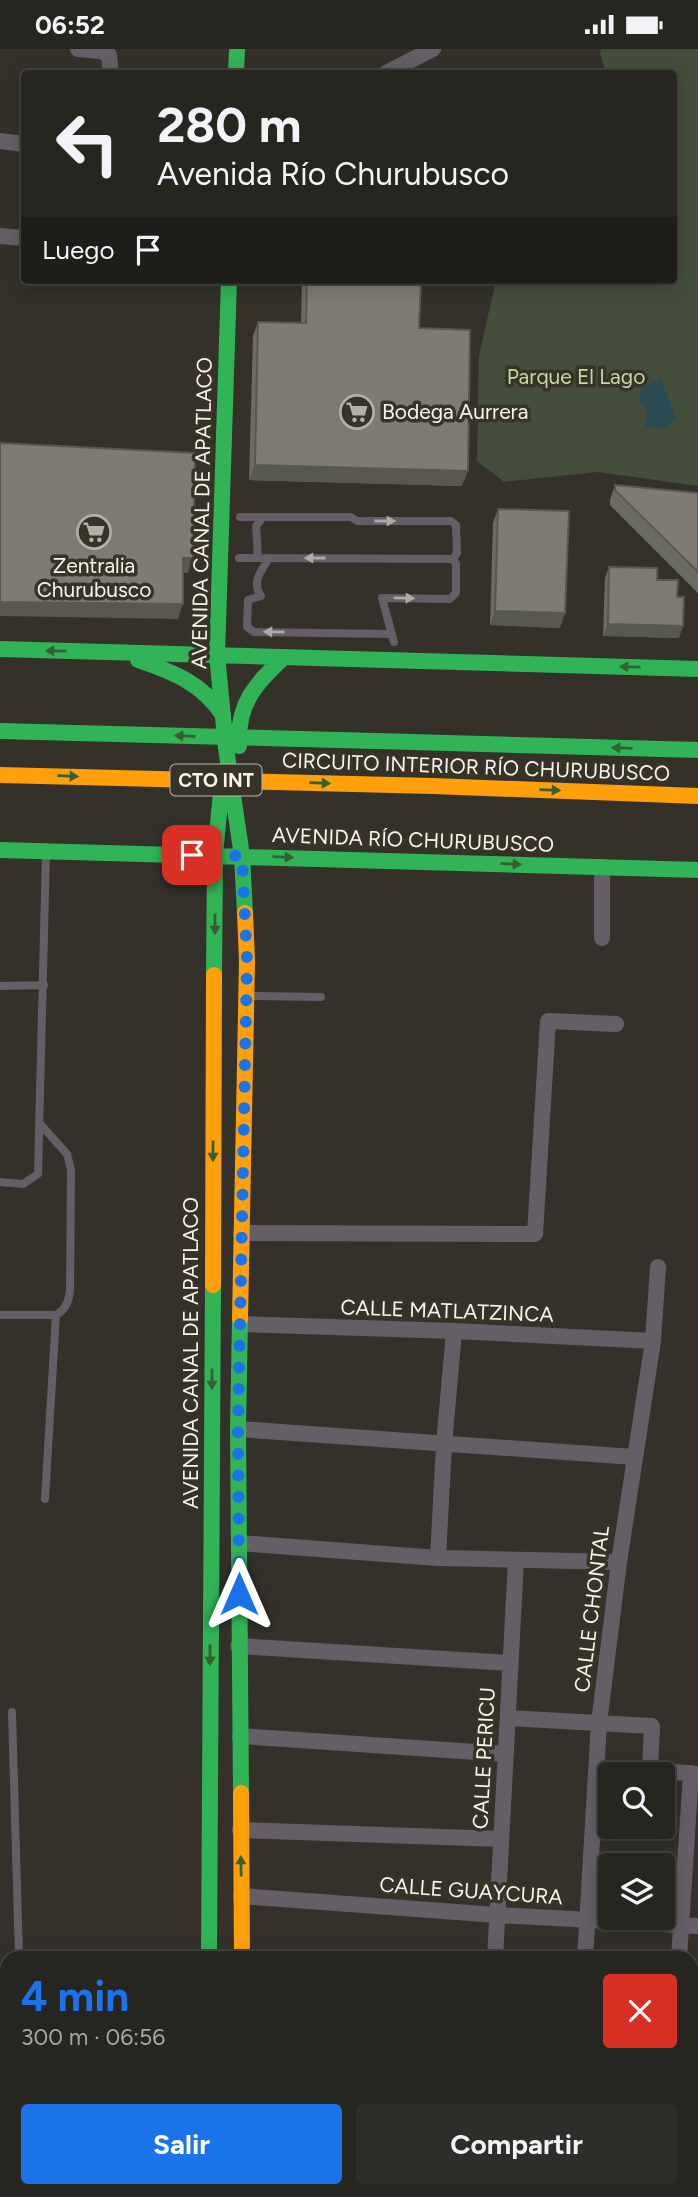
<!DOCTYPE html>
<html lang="es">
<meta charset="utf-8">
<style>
body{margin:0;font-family:Figtree,sans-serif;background:#2e2d29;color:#f1f3f6;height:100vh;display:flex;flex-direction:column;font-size:26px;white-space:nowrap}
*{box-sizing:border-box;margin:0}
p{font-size:23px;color:#a4a5a5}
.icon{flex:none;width:38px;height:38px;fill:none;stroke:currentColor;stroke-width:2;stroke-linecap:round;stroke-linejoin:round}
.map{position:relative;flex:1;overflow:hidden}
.sheet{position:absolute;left:0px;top:1902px;width:698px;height:247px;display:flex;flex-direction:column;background:#262520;border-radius:21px 21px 0 0;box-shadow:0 4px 18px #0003,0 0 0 2px #42423e}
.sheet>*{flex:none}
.top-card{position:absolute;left:21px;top:21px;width:656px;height:214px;border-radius:7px;box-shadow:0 4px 18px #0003,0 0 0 2px #42423e;background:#262520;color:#f1f3f6;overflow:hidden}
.buttons{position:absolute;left:598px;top:1713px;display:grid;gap:14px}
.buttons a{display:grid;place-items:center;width:77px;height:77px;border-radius:7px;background:#262520;box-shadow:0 4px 18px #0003,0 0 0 2px #42423e;font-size:35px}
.pin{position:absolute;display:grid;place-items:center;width:60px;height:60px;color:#fff;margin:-30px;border-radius:14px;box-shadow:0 4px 10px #0006}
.me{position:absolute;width:77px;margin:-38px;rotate:0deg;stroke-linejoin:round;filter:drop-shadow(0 0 5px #0008)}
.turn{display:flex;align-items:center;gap:24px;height:147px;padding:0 21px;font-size:32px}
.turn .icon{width:91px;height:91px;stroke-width:2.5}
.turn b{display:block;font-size:49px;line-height:60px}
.then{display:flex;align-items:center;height:66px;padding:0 21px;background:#0003;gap:14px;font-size:26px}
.round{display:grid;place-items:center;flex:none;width:74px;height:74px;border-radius:7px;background:#2e2d29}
.head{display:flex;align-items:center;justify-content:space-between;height:119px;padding:0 21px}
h1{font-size:42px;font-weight:700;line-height:52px;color:#1a73e8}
.primary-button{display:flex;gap:14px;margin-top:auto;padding:14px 21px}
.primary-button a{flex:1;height:80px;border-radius:7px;background:#1a73e8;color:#fff;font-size:28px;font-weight:700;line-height:80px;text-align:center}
.primary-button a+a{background:#2e2d29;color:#f1f3f6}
.status{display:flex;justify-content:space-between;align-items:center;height:49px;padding:0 35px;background:#262520;direction:ltr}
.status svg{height:19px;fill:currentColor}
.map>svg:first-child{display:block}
.green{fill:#454e3b}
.water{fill:#2b4b55}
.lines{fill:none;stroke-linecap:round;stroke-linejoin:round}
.lane{stroke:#645f66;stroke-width:8}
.street{stroke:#645f66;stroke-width:16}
.fast{stroke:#30b455;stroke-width:16}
.slow{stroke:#ff9f0a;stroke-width:16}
.fast-bridge{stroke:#30b455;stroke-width:16}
.slow-bridge{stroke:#ff9f0a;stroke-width:16}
.wall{fill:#6c6b62}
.shaded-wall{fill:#585750}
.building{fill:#7e7c72;stroke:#585750;stroke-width:2}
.oneway{fill:#adaaa8}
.oneway2{fill:#356036}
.route{stroke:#1a73e8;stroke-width:12;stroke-dasharray:0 21.6}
.labels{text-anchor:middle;stroke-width:7;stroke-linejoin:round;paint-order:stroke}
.shield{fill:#373326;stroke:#bdbab0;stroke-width:2}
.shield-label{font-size:19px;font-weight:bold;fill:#f6f4eb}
.park-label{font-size:21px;fill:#c0d9a4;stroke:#373326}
.poi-label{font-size:21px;fill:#f6f4eb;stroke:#373326;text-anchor:start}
.street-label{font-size:21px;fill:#f6f4eb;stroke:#373326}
</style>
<div class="status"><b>06:52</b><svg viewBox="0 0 49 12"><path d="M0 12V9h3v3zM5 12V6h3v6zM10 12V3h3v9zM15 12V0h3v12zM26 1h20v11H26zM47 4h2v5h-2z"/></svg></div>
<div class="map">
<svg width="698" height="2148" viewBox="0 0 698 2148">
<rect width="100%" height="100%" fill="#33312a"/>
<path class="green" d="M601,0H698V437L598,423L504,433L477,412L479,307L496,231H674V24H606L600,4Z"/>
<path class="water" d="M661,330L676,369C667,381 659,381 645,377L647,361L639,352L641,339Z"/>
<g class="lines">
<path class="lane" d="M240,468H263
M239,509L453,510L456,515V544L450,550L382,549L394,593
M258,509L256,477L263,468H351L357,472H451L456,476L457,504L453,510
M269,509C261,523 251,533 261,547L248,551L247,578L254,583L391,585
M0,937L44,936
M249,947L321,948
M0,1133L23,1135L38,1125L46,805
M0,1266H56C66,1260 68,1254 70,1242L71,1121L67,1105L41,1076
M45,1450L56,1266
M12,1663L19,1909
M0,1989L7,1993"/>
<path class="street" d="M78,0L101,2L109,6L111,24
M386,24L433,0
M0,92L24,95
M0,187L24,189
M602,889V818
M241,1184L535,1185L548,972L616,975
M240,1275L454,1282L653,1292
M238,1380L634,1408
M239,1494L438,1509L619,1513
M438,1509L444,1396L454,1282
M238,1597L510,1614
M508,1669L652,1677L650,1721L698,1725
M240,1687L506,1705
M240,1781L501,1790
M241,1847L497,1866L698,1877
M495,1909L516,1511
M585,1909L599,1674L619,1513L653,1292L658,1218
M679,1909L691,1724
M691,1980H698
M691,2079H698
M367,2148V2142
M457,2148V2142
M549,2148V2142
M641,2148V2142"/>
<path class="fast" d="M236,24L237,0
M229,231L217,606L226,699L242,807L245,864
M0,600L698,620
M138,611C173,623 202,634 223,666
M376,692L698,701
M239,697C237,654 255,636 284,608
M0,801L698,821
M214,926L215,806L222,733
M240,1270L238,1380L241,1744
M209,1909L213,1236
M0,2088L7,2091
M192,2148L198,2142
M240,2148L242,2142"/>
<path class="slow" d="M433,737L698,747
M213,1236L214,926
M240,1270L247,912L245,864
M241,1744L242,1909
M60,2142L65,2148
M145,2142L161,2148
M0,2146L4,2148"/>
<path class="fast-bridge" d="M0,682L376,692"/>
<path class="slow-bridge" d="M0,726L433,737"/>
</g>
<path class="wall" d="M302,231H421L419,279L462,437L249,431L253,287L258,273L301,274Z
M615,436L698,444V544L610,456V451Z
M498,460L560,579L490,576L493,474Z
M609,518L657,531L677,548L679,589L603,587L605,529Z"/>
<path class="shaded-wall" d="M255,416L468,422L462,437L249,431Z
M183,509H193L188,524H178Z
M0,553L183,555L178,570L0,567Z
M495,562L565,564L560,579L490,576Z
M608,575L683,577L679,589L603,587Z"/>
<path class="building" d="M307,231H421L419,279L470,281L468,422L255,416L258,273L306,274Z
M0,394L195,404L193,509H183V555L0,553Z
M615,436L698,444V523L615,441Z
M498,460L569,462L565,564L495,562Z
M609,518L657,519V531H678L677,548H684L683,577L608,575Z"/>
<defs><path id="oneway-solid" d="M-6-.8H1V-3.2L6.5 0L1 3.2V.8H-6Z" transform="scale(1.75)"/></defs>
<g class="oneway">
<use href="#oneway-solid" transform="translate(385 472)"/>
<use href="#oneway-solid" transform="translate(315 509) rotate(-180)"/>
<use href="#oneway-solid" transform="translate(404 549) rotate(1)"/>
<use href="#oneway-solid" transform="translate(274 583) rotate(-179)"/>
</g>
<g class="oneway2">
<use href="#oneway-solid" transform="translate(56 602) rotate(-179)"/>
<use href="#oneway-solid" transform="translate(630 618) rotate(-179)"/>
<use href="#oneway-solid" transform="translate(185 687) rotate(-178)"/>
<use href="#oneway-solid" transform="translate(622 699) rotate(-178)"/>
<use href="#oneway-solid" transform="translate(68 727) rotate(2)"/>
<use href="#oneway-solid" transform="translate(320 734) rotate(2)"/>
<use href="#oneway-solid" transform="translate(550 741) rotate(2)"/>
<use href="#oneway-solid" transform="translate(283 808) rotate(2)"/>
<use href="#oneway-solid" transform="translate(511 815) rotate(2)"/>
<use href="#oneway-solid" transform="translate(215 875) rotate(90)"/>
<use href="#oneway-solid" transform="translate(213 1102) rotate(90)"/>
<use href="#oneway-solid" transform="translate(212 1330) rotate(90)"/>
<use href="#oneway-solid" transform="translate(210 1606) rotate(90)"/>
<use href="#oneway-solid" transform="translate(241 1817) rotate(-91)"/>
</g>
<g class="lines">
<path class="route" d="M192,806L242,807L247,912L238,1380L239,1545"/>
</g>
<defs>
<g id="supermarket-ring" transform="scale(1.75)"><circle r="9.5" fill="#373326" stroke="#b2b0a7" stroke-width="1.5"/><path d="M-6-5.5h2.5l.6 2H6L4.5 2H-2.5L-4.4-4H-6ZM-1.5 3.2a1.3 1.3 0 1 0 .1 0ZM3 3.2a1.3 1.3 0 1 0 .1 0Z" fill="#b2b0a7"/></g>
</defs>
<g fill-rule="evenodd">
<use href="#supermarket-ring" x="357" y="363"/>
<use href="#supermarket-ring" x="94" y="483"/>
</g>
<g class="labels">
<rect class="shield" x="170.5" y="715.5" width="91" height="31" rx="5"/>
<g class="shield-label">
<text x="216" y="738">CTO INT</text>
</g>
<g class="park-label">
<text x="576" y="335">Parque El Lago</text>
</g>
<g class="poi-label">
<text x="382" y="370">Bodega Aurrera</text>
<text x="94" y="524" text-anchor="middle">Zentralia<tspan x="94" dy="24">Churubusco</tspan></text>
</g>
<g class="street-label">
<text transform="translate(202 464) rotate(-89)" y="7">AVENIDA CANAL DE APATLACO</text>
<text transform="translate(476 718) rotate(2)" y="7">CIRCUITO INTERIOR RÍO CHURUBUSCO</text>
<text transform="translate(413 791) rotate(2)" y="7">AVENIDA RÍO CHURUBUSCO</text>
<text transform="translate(447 1262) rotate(2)" y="7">CALLE MATLATZINCA</text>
<text transform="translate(191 1304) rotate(-90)" y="7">AVENIDA CANAL DE APATLACO</text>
<text transform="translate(592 1560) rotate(-83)" y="7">CALLE CHONTAL</text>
<text transform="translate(484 1709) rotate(-87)" y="7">CALLE PERICU</text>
<text transform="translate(471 1842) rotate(4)" y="7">CALLE GUAYCURA</text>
</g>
</g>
</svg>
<div class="buttons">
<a><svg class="icon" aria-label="search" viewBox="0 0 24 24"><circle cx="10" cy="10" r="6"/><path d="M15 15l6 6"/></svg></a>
<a><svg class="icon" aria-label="layers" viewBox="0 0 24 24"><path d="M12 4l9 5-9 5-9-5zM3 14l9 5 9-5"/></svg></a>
</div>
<div class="pin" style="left:192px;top:806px;background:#d93025"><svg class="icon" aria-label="arrive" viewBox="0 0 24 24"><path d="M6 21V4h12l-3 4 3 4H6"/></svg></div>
<svg class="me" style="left:239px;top:1545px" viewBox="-20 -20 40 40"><path d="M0-17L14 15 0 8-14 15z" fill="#1a73e8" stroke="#fff" stroke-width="4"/></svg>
<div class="top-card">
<div class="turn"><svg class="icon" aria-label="left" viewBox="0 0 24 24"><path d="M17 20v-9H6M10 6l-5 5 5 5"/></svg><div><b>280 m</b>Avenida Río Churubusco</div></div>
<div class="then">Luego<svg class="icon" aria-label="arrive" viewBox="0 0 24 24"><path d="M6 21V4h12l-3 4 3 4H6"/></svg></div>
</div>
<section class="sheet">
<div class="head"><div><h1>4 min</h1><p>300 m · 06:56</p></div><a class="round" style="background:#d93025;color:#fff"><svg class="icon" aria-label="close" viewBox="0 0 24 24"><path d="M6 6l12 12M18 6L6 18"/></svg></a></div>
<div class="primary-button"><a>Salir</a><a>Compartir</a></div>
</section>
</div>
